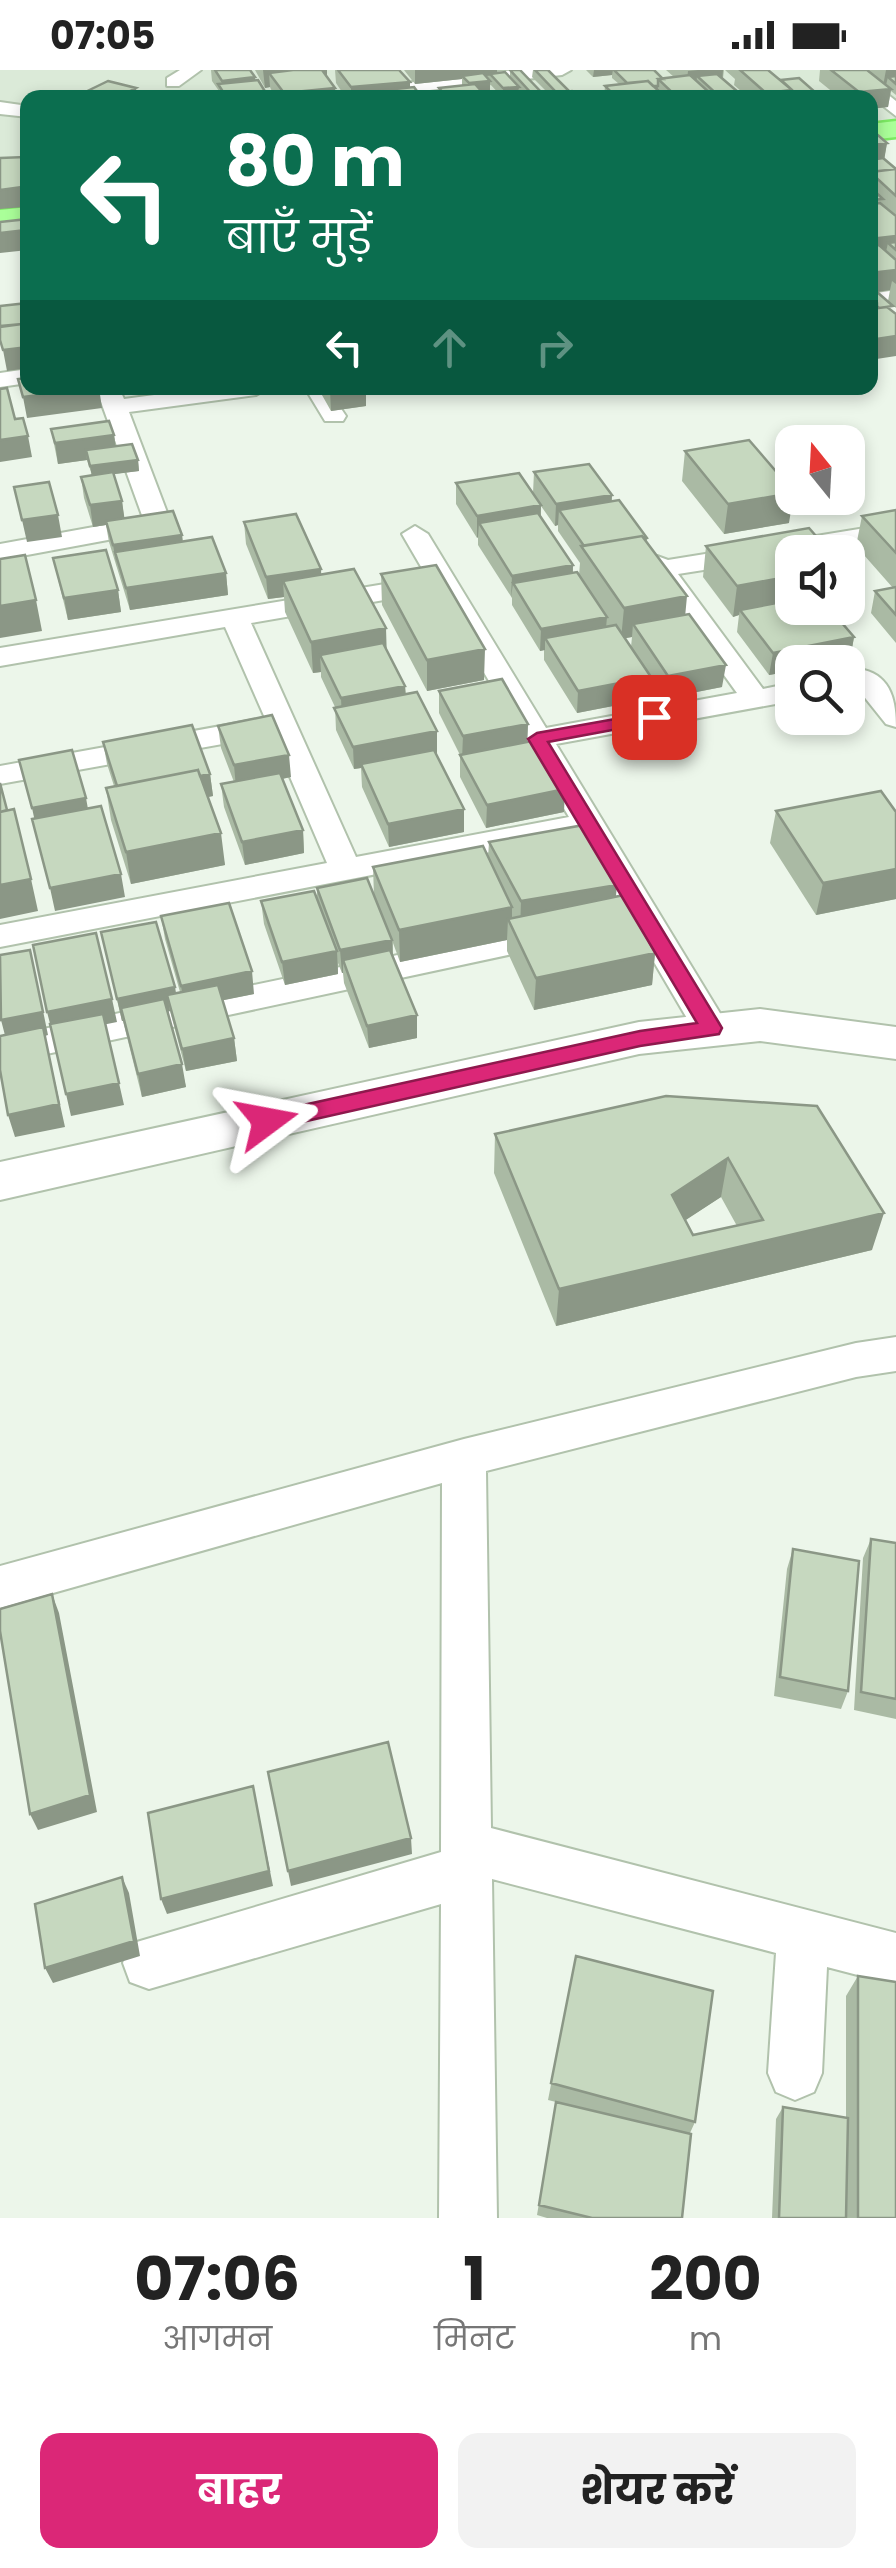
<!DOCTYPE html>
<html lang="hi">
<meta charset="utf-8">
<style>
body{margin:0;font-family:Poppins,"Noto Sans Devanagari",sans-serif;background:#f2f2f2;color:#222;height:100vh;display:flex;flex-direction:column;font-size:38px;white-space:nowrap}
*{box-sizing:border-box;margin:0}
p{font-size:32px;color:#767676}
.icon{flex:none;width:55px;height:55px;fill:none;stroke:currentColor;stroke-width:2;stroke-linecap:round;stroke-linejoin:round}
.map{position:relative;height:2148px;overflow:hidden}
.panel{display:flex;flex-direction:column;background:#fff;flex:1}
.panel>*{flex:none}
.top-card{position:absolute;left:20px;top:20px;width:858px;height:305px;border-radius:20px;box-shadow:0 5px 15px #0003;background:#0b6e4f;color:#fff;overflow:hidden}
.needle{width:65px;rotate:342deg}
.buttons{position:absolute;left:775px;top:355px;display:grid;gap:20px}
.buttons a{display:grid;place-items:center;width:90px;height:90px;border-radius:20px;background:#fff;box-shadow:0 5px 15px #0003;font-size:50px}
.pin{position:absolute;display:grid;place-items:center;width:85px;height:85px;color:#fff;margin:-42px;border-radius:20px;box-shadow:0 5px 15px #0006}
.me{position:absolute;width:110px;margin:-55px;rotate:77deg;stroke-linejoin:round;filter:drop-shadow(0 0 8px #0008)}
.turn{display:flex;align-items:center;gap:35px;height:210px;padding:0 40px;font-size:45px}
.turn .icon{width:130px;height:130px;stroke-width:2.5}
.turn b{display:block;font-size:70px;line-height:85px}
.lanes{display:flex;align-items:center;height:95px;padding:0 40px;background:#0003;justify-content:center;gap:50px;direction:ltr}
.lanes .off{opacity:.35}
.eta{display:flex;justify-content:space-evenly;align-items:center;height:170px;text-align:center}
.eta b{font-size:60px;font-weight:700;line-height:70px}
.cta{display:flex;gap:20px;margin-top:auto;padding:20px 40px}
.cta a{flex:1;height:115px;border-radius:20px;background:#db2777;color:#fff;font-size:40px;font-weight:700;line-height:115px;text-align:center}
.cta a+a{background:#f2f2f2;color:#222}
.status{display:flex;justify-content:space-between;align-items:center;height:70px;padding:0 50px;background:#fff;direction:ltr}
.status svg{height:28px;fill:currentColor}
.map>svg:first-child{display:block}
.residential{fill:#dbead8}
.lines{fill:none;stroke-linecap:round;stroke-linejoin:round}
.minor-casing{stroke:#b1c2ac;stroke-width:4}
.tertiary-casing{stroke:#b1c2ac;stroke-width:4}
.primary-casing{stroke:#7cea63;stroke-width:5}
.minor{fill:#fff;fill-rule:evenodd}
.tertiary{fill:#fff;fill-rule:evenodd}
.primary{fill:#af9;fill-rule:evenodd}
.wall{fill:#aabaa4;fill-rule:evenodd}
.shaded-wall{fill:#8b9786}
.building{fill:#c6d8bf;stroke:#8b9786;stroke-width:2.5;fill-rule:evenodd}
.route{fill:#db2777;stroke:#8e194d;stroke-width:2.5}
</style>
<div class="status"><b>07:05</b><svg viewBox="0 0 49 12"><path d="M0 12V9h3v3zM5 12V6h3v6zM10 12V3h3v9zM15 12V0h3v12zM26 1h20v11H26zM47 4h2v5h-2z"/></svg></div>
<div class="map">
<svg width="896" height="2148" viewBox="0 0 896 2148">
<rect width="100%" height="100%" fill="#ecf6ea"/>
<path class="residential" d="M0,0H896V50L870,53V28H28L27,154L0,158Z"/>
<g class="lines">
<g class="minor-casing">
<path id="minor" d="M180,0H201L179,16H167V8Z
M515,0H571L562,5L412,22L403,17L412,12Z
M837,0H857L896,31V46Z
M0,32L28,36V47L0,44Z
M896,220V234L870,238V224Z
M28,299V313L0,317V303Z
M96,318H119L124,329L207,318H268L256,325L129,342L171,453L167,459L0,490V474L143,448Z
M305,318H327L346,346L343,351H325Z
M896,453V469L792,482V486L678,504L763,619L792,613V631L556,674L729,958L724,967L711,971L698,967L634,858L0,994V968L623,838L579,765L0,877V855L327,793L272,665L0,714V696L265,648L225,557L0,596V578L427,507L402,464L415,456L428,464L546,658L737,623L644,494L648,488L657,486L668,490ZM436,521L569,747L356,787L251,553Z
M864,600C892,607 896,633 896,657L886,654L850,609L854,603Z
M896,1267V1301L856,1307L486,1401L491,1758L896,1863V1915L827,1897L822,2003L814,2022L795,2030L776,2022L768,2003L776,1883L492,1809L497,2148H439L441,1834L149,1919L130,1912L123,1893L130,1874L441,1782L442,1413L0,1538V1496L464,1369L856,1273Z"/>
</g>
<g class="tertiary-casing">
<path id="tertiary" d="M760,939L896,957V989L760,971L639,984L0,1130V1092L639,952Z"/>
</g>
<g class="primary-casing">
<path id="primary" d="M896,51V67L870,70V54Z
M28,137V155L0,158V140Z"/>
</g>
<use href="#minor" class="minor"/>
<use href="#tertiary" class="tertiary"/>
<use href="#primary" class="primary"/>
</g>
<path class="wall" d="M211,0H250L255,10L269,28H219V21L212,11Z
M255,0H327V7L336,28H275L270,17L265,18Z
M335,0H399L410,18L422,28H346L336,13Z
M404,0H497V3L510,7V0L543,24L548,23L532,7L533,0H548L569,21L578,28H526L518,19V26L503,28L490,14V20L482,21L483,28H440L439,18L462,15V9L415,14Z
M586,0H654L663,9L674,7L666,0H724L723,8L745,28H604L605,16L619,14L612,8V5L593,7Z
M725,0H768L781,10L815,22L814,28H749L734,15L735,9Z
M820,0H896V25L891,21L888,37L870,39V28H840L819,11Z
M870,61L887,73L884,89L896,98V238L888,231L890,220L870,223Z
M318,318H366V336L331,341Z
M51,359L114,365L116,376L138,390L139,401L113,404L122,431L124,448L182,465L183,472L226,503L228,525L130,540L109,472L106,455L93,457L84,428L81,407L92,405L87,390L58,394Z
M685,381L789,453L724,464L682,411Z
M534,402L612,425V431L647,468V472L722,617L666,628L631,577L632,567L625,568L649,629L577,643L544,590V580L540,581L512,535V528L478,475V467L477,468L456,434V413L533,423ZM541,436L555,456L558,455V461L580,493L579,505L573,502V495L541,447Z
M896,440V573L871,543L875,521L893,518L856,476L862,446Z
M244,452L321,505L386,579L405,616L406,624L437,661V683L436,684L464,739V762L389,777L362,717L361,698L354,699L336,660L335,637L321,607V602L313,603L285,542L284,527L268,529L246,474Z
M706,476L792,538L854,567L850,590L834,592H792V601L769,605L737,562L739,545L733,547L703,507Z
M53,488L118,520L121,542L68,550Z
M381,504L484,610L427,621L382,535Z
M439,621L528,654L527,672L564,742L486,758L460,707V685L439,643Z
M218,656L291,707L282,709L303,760L304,783L245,795L224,737L221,714L234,712L221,678Z
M103,672L210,704L213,726L208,727L225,795L131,814L111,750L106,718L114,716L107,694Z
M776,741L896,742V829L816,845L770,773Z
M489,772L617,815L615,827L655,883L652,915L534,940L507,881V870L400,892L393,873V887L417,968L369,978L344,913L343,903H342L338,893V904L285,915L264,854L261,831L317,829V818L374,826L373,797L488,788Z
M161,846L254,924L223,930L234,968L237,991L186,1001L170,941L168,942L186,1017L142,1027L123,951H122L101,862L176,923L180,922L165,869Z
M666,1026L872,1180L556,1256L494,1103L495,1064ZM721,1127L737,1156L693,1165L685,1150Z
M871,1469L896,1473V1649L854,1640L863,1488Z
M793,1479L848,1621L841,1639L774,1626L787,1499Z
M576,1886L695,2052L690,2063L682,2148H547L537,2145L556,2032L548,2030Z
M858,1906L896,2148H772L776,2049L783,2037L846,2048V1926Z"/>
<path class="shaded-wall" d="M263,0H327V11L269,3L270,17L265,18Z
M415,0H497V5L464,8L462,6V9L415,14Z
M594,0H613L612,5L593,7Z
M698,0H723L722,15L697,6L696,18L686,19L688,1Z
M886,0H896V14L888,7L886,15L883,16Z
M255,7L256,25L223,21L222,11Z
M490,11V20L468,23L469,13Z
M410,12V28L367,22V28H351V17Z
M658,16L657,23H661V28H622L633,18Z
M519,17L518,26L503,28V18Z
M136,18L137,28H116Z
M335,18L336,28H284V23Z
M891,19L888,37L870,39V28H858L859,22Z
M792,20L815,22L814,28H766V23Z
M887,73L884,91L870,93V75Z
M25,87L28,104L25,137L0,139V120Z
M25,160L28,180L0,183V163Z
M896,166V180L888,173L885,186L870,188V169Z
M896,200V214L892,211L890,220L870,223V203Z
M896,266V286L870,290V270Z
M28,277V298L7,301L3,280Z
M99,318L102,338L27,348L23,327Z
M348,318H366V336L331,341L330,320Z
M114,365L117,386L86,380L87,390L58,394L55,373Z
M28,366L32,387L0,392V370Z
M138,390L139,401L92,407L90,396Z
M792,423L793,428L789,453L724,464L728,434Z
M612,425L610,447L559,440L558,455L555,456L556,434Z
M122,431L125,452L93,457L90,435Z
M541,435L540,457L479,453L478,467L477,468V446Z
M58,445L62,467L27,472L22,450Z
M182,465L184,487L115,482L117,497L113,475Z
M573,495L572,517L513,513L511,528L512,506Z
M321,499L322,521L283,511L284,527L268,529L266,507Z
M226,503L228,525L130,540L126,518Z
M792,506V536L740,540L739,545L733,547L737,516Z
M118,520L121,542L68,550L64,528Z
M687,526L684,558L633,554L632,567L621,569L624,538Z
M36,530L42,561L0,568V536Z
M607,547L605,569L545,568V580L540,581L541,559Z
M386,558L387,590L320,585L321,602L313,603L311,572Z
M854,567L850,590L834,592H792V601L769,605L773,583Z
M485,579L484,610L427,621V590Z
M726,595L722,617L666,628L668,606Z
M651,607L649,629L577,643L578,621Z
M405,616L406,639L342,651L341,628Z
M528,654L527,676L462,689L463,666Z
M437,661V683L362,698L361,694V698L354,699L353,677Z
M289,685L291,707L236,718L234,695Z
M210,704L213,726L122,744L118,721Z
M565,719L564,742L486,758L487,735Z
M86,728L90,750L37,761L32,738Z
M464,739V762L389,777L388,754Z
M303,760L304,783L245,795L242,772Z
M221,763L225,795L131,814L126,782Z
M896,799V829L816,845L823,813Z
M121,804L125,827L55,841L50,818Z
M31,809L38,841L0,849V815Z
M617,815L614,847L520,863L521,831Z
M512,837V857L508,849L507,870L400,892L399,860Z
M392,870L393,892L343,890V903H342L340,880Z
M337,881L338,904L285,915L282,892Z
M655,883L652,915L534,940L536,908Z
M252,901L254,924L185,938L181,916Z
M35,902L48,965L45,966L65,1057L15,1067L8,1045L7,973L1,950Z
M175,917L179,940L167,925L170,941L124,951L121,938L123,951H122L117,929Z
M112,929L117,952L53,965L47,942Z
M417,945V968L369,978L367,956Z
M234,968L237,991L186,1001L182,979Z
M182,994L186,1017L142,1027L138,1004Z
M119,1013L124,1035L71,1046L66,1024Z
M728,1088L721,1127L666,1163L672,1125Z
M884,1143L872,1180L556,1256L559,1219Z
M52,1524L59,1543L97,1742L38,1760L30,1744Z
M253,1716L273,1816L167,1844L161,1829Z
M411,1768L412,1784L291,1816L288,1801Z
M122,1807L129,1823L140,1886L53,1913L45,1898Z"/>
<path class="building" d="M215,0H250L255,7L222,11Z
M293,0H322L335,18L284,23L269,3Z
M338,0H399L410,12L351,17Z
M510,0H520L543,24L533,25Z
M535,0H548L569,21L556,22Z
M614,0H654L663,9H658V16H653L648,11L627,13Z
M740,0H768L792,20L766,23Z
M831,0H867L891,19L859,22Z
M505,2L519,17L503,18L490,4Z
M483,3L490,11L469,13L462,6Z
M717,4L745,28H721L697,6Z
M690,5L711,24L678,28L658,9Z
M896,6V14L888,7Z
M799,8L815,22L791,25L792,20L781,10Z
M258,10L269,28H227L218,14Z
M108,11L136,18L116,28L75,27Z
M648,11L661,23L617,28L605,16Z
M475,14L483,23L460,28H448L439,18Z
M414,17L422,28H370L367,22Z
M572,21L578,28H528L526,26Z
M872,60L887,73L870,75V61Z
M25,87L22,117L0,120V88Z
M883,88L896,99L870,102V90Z
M896,99V126L870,102Z
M870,117L883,129L870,130Z
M880,133L896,146V166L870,169V134Z
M28,149V168L25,160L0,163V152Z
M896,172V180L888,173Z
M879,175L896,190V200L870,203V176Z
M877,222L893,236L879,238L877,236V233L870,226V223Z
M28,233V277L3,280L0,270V257L22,254L0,256V236Z
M887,237L896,244V266L870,270V239Z
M28,308V318H94L23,327L18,309Z
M7,318L15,349L23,348L28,366L0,370V319Z
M109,351L114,365L55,373L51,359Z
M749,370L792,420V423L728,434L685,381Z
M132,374L138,390L90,396L86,380Z
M589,394L612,425L556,434L534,402Z
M113,402L122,431L90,435L81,407Z
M519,403L541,435L477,446L456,413Z
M49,412L58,445L22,450L14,417Z
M619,430L647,468L645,469L642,466L584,476L559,440Z
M896,440V483L862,446Z
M173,441L182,465L113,475L106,451Z
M538,443L573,495L512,506L479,453Z
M296,444L321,499L266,507L244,452Z
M809,458L830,482H792V506L737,516L706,476Z
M642,466L687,526L624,538L581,476Z
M212,467L226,503L126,518L115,482Z
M106,480L118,520L64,528L53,488Z
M25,485L36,530L0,536V489Z
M436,495L485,579L427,590L381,504Z
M354,499L386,558L311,572L283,511Z
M577,502L607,547L541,559L513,513Z
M896,517V545L875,521Z
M792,530V538H829L854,567L773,583L740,540Z
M689,544L726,595L668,606L633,554Z
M616,555L651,607L578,621L545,568Z
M383,573L405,616L341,628L320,585Z
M502,609L528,654L463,666L439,621Z
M417,622L437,661L353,677L334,638Z
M272,645L289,685L234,695L218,656Z
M192,655L210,704L200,706L198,700L117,716L103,672Z
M537,670L565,719L487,735L460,685Z
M72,680L86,728L32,738L19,690Z
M434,680L464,739L388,754L361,694Z
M198,700L221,763L126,782L106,718Z
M280,703L303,760L242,772L221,714Z
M0,713L7,740L0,742Z
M881,721L896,742V799L823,813L776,741Z
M101,736L121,804L50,818L32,749Z
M14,739L31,809L0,815V742Z
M584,755L617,815L521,831L489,772Z
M483,776L512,837L399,860L373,797Z
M367,808L392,870L340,880L317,818Z
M314,821L337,881L282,892L261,831Z
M624,825L655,883L536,908L508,849Z
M229,833L252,901L181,916L161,846Z
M156,852L175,917L117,929L101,862Z
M96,863L112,929L47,942L33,875Z
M30,880L43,942L1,950L0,885Z
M390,880L417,945L367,956L343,890Z
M218,915L234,968L182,979L167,925Z
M164,929L182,994L138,1004L121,938Z
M103,944L119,1013L66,1024L50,954Z
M43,957L59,1034L8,1045L0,1000V966Z
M666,1026L817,1036L884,1143L559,1219L495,1064ZM728,1088L763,1150L693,1165L672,1125Z
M871,1469L896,1473V1629L861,1622Z
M793,1479L859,1491L848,1621L780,1607Z
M52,1524L90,1725L30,1744L0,1561V1539Z
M388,1672L411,1768L288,1801L268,1702Z
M253,1716L269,1801L161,1829L148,1743Z
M122,1807L134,1871L45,1898L35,1834Z
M576,1886L713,1921L695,2052L551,2013Z
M858,1906L896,1912V2148H858Z
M556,2032L691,2064L682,2148H592L539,2135Z
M783,2037L848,2048L846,2148H779Z"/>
<path class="route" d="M654,642L663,647L661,651L548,672L719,953L722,958L719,964L640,976L267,1060L259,1057L256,1051L267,1043L640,961L697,953L528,669L537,663Z"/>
</svg>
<div class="buttons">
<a><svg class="needle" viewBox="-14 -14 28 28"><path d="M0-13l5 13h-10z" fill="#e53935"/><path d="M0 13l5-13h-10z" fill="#767676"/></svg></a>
<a><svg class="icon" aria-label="sound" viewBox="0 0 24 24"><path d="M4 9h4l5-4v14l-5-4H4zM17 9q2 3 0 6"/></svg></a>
<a><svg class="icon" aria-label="search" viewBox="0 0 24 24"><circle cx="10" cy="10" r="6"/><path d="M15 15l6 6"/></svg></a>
</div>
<div class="pin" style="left:654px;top:647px;background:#d93025"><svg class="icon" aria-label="arrive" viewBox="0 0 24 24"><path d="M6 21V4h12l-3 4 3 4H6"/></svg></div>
<svg class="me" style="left:267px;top:1051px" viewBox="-20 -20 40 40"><path d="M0-17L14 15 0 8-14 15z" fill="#db2777" stroke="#fff" stroke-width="4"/></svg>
<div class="top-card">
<div class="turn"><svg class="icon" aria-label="left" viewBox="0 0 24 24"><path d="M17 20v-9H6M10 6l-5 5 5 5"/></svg><div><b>80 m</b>बाएँ मुड़ें</div></div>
<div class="lanes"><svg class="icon" aria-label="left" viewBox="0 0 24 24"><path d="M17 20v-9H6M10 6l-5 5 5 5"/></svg><svg class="icon off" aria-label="ahead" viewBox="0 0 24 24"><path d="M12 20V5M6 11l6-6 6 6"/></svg><svg class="icon off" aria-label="right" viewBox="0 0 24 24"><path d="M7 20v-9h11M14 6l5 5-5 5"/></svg></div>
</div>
</div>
<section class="panel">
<div class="eta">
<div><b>07:06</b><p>आगमन</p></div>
<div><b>1</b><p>मिनट</p></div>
<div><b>200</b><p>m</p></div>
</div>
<div class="cta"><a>बाहर</a><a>शेयर करें</a></div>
</section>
